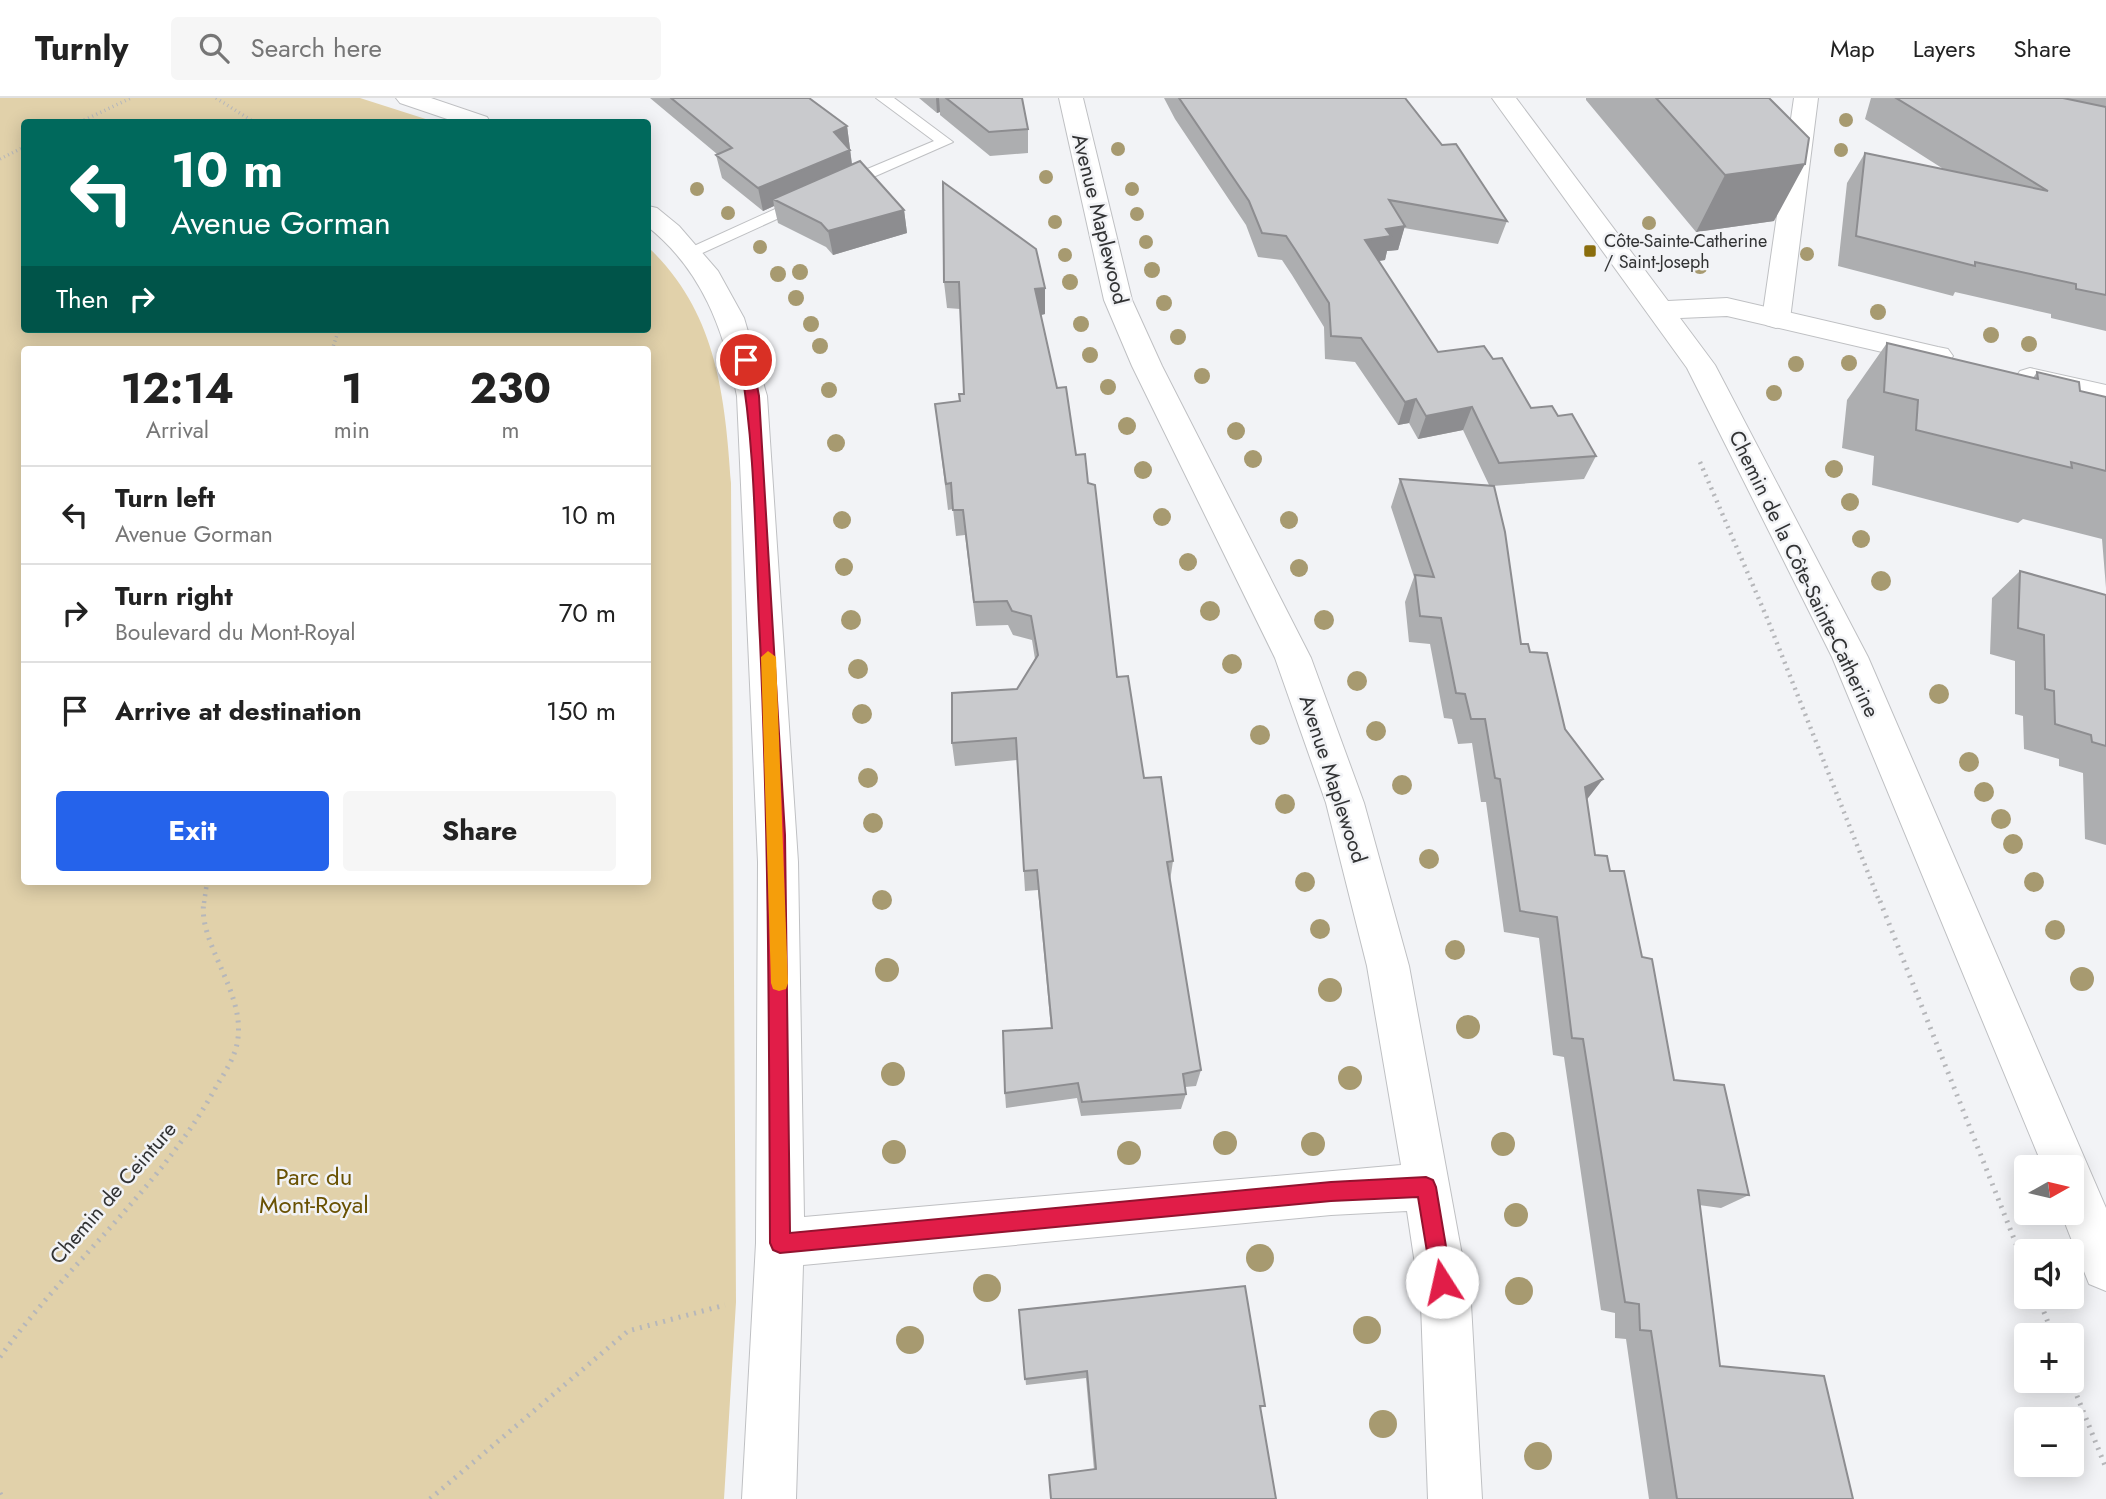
<!DOCTYPE html>
<meta charset="utf-8">
<style>
body{margin:0;font-family:Jost,sans-serif;background:#f6f6f6;color:#222;height:100vh;display:flex;flex-direction:column;font-size:26px;white-space:nowrap}
*{box-sizing:border-box;margin:0}
p{font-size:23px;color:#767676}
.icon{flex:none;width:38px;height:38px;fill:none;stroke:currentColor;stroke-width:2;stroke-linecap:round;stroke-linejoin:round}
.map{position:relative;flex:1;overflow:hidden}
.side{position:absolute;left:21px;top:248px;width:630px;height:539px;display:flex;flex-direction:column;background:#fff;border-radius:7px;box-shadow:0 4px 18px #0003}
.side>*{flex:none}
.top-card{position:absolute;left:21px;top:21px;width:630px;height:214px;border-radius:7px;box-shadow:0 4px 18px #0003;background:#00695c;color:#fff;overflow:hidden}
.needle{width:46px;rotate:82deg}
.tools{position:absolute;left:2014px;top:1057px;display:grid;gap:14px}
.tools a{display:grid;place-items:center;width:70px;height:70px;border-radius:7px;background:#fff;box-shadow:0 4px 18px #0003;font-size:35px}
.pin{position:absolute;display:grid;place-items:center;width:60px;height:60px;color:#fff;margin:-30px;border:4px solid #fff;border-radius:50%;box-shadow:0 2px 7px #0007}
.me{position:absolute;width:77px;margin:-38px;rotate:350deg;stroke-linejoin:round;filter:drop-shadow(0 0 5px #0008)}
.turn{display:flex;align-items:center;gap:24px;height:147px;padding:0 35px;font-size:32px}
.turn .icon{width:91px;height:91px;stroke-width:2.5}
.turn b{display:block;font-size:49px;line-height:60px}
.then{display:flex;align-items:center;height:66px;padding:0 35px;background:#0003;gap:14px;font-size:26px}
.eta{display:flex;justify-content:space-evenly;align-items:center;height:119px;text-align:center}
.eta b{font-size:42px;font-weight:700;line-height:49px}
.action{display:flex;gap:14px;margin-top:auto;padding:14px 35px}
.action a{flex:1;height:80px;border-radius:7px;background:#2563eb;color:#fff;font-size:28px;font-weight:700;line-height:80px;text-align:center}
.action a+a{background:#f6f6f6;color:#222}
ul{padding:0;list-style:none}
li{display:flex;align-items:center;gap:21px;height:98px;padding:0 35px;border-top:2px solid #e0e0e0}
li div{flex:1}
li b{display:block;font-size:26px}
li em{font-style:normal}
header{display:flex;align-items:center;gap:42px;box-sizing:border-box;height:98px;padding:0 35px;background:#fff;border-bottom:2px solid #e0e0e0}
header strong{font-size:33px}
nav{display:flex;gap:38px;margin-inline-start:auto;font-size:24px}
.search{width:490px;height:63px;background:#f6f6f6;display:flex;align-items:center;gap:18px;box-sizing:border-box;padding:0 24px;border-radius:7px;color:#767676;font-size:26px}
.map>svg:first-child{display:block}
.green{fill:#e1d1aa;fill-rule:evenodd}
.lines{fill:none;stroke-linecap:round;stroke-linejoin:round}
.service-casing{stroke:#bfc0c3;stroke-width:2}
.minor-casing{stroke:#bfc0c3;stroke-width:2}
.secondary-casing{stroke:#bfc0c3;stroke-width:2}
.path-far2{stroke:#b6b7ba;stroke-width:3.5;stroke-dasharray:1 3.5;stroke-linecap:butt}
.path-far1{stroke:#b6b7ba;stroke-width:4.5;stroke-dasharray:2 5;stroke-linecap:butt}
.path{stroke:#b6b7ba;stroke-width:5;stroke-dasharray:2 6;stroke-linecap:butt}
.service{fill:#fff;fill-rule:evenodd}
.minor{fill:#fff;fill-rule:evenodd}
.secondary{fill:#fff;fill-rule:evenodd}
.tree{fill:#a79a70}
.wall{fill:#adaeb0}
.shaded-wall{fill:#8d8d90}
.building{fill:#c9cacd;stroke:#8d8d90;stroke-width:2}
.route{fill:#e11d48;stroke:#92132f;stroke-width:2}
.slow{fill:#f59e0b}
.poi-dot{fill:#8a6d0d;stroke:#f2f3f6;stroke-width:2.5}
.labels{text-anchor:middle;stroke-width:5;stroke-linejoin:round;paint-order:stroke}
.far-poi-label{font-size:18px;fill:#323334;stroke:#f2f3f6;text-anchor:start}
.street-label{font-size:21px;fill:#323334;stroke:#f2f3f6}
.near-park-label{font-size:24px;fill:#695102;stroke:#f2f3f6}
</style>
<header>
<strong>Turnly</strong>
<div class="search"><svg class="icon" aria-label="search" viewBox="0 0 24 24"><circle cx="10" cy="10" r="6"/><path d="M15 15l6 6"/></svg>Search here</div>
<nav><a>Map</a><a>Layers</a><a>Share</a></nav>
</header>
<div class="map">
<svg width="2106" height="1401" viewBox="0 0 2106 1401">
<rect width="100%" height="100%" fill="#f2f3f6"/>
<path class="green" d="M0,0H360L435,24H24V231H648V149C716,213 725,296 731,385L736,1204L724,1401H0ZM24,252H648V784H24Z"/>
<g class="lines">
<g class="service-casing">
<path id="service" d="M876,0H894L953,44L846,91H834V85L934,43Z
M806,97L812,99V105L698,157H686L683,153Z"/>
</g>
<g class="minor-casing">
<path id="minor" d="M396,0H431L487,19L490,24H456L400,5Z
M1059,0H1083L1132,202L1162,268L1311,560L1364,705L1409,868L1471,1206L1482,1401H1428L1421,1206L1407,1113L1331,1117L803,1167L796,1401H742L756,1145L758,764L737,298C724,232 702,172 648,129V108L657,110L679,128L718,173L744,220L767,298L798,764L804,1119L1401,1067L1367,868L1326,705L1275,560L1132,268L1104,202Z
M1794,0H1818L1790,221L1786,227L1776,230L1766,227L1762,221Z"/>
</g>
<g class="secondary-casing">
<path id="secondary" d="M1492,0H1516L1668,203L1727,200L1938,249L1948,251L1953,258L1948,265L1938,267L1727,218L1680,220L1715,267L1868,559L2106,1110V1193L2089,1186L2061,1115H2072V1069H2043L1832,559L1687,270Z
M2030,270L2106,287V307L2020,287L2015,280L2020,273Z"/>
</g>
<path class="path-far2" d="M216,0L254,24
M80,24L131,0
M0,61L24,49
M332,252L339,231"/>
<path class="path-far1" d="M1700,364L1767,520L1880,805
M204,805L207,784"/>
<path class="path" d="M1880,803L2026,1171
M2038,1199L2053,1237
M0,1259C68,1165 160,1091 216,989C225,974 236,958 238,940C244,892 197,844 204,803
M2071,1283L2106,1370
M0,1395L3,1401
M430,1401L628,1233L725,1207"/>
<use href="#service" class="service"/>
<use href="#minor" class="minor"/>
<use href="#secondary" class="secondary"/>
</g>
<g class="tree">
<circle cx="1846" cy="22" r="7"/>
<circle cx="1118" cy="51" r="7"/>
<circle cx="1841" cy="52" r="7"/>
<circle cx="1046" cy="79" r="7"/>
<circle cx="697" cy="91" r="7"/>
<circle cx="1132" cy="91" r="7"/>
<circle cx="728" cy="115" r="7"/>
<circle cx="1137" cy="116" r="7"/>
<circle cx="1055" cy="124" r="7"/>
<circle cx="1649" cy="125" r="7"/>
<circle cx="1146" cy="144" r="7"/>
<circle cx="1667" cy="144" r="7"/>
<circle cx="760" cy="149" r="7"/>
<circle cx="1807" cy="156" r="7"/>
<circle cx="1065" cy="157" r="7"/>
<circle cx="1700" cy="168" r="8"/>
<circle cx="1152" cy="172" r="8"/>
<circle cx="800" cy="174" r="8"/>
<circle cx="778" cy="176" r="8"/>
<circle cx="1070" cy="184" r="8"/>
<circle cx="796" cy="200" r="8"/>
<circle cx="1164" cy="205" r="8"/>
<circle cx="1878" cy="214" r="8"/>
<circle cx="811" cy="226" r="8"/>
<circle cx="1081" cy="226" r="8"/>
<circle cx="1991" cy="237" r="8"/>
<circle cx="1178" cy="239" r="8"/>
<circle cx="2029" cy="246" r="8"/>
<circle cx="820" cy="248" r="8"/>
<circle cx="1090" cy="257" r="8"/>
<circle cx="1849" cy="265" r="8"/>
<circle cx="1796" cy="266" r="8"/>
<circle cx="1202" cy="278" r="8"/>
<circle cx="1108" cy="289" r="8"/>
<circle cx="829" cy="292" r="8"/>
<circle cx="1774" cy="295" r="8"/>
<circle cx="1127" cy="328" r="9"/>
<circle cx="1236" cy="333" r="9"/>
<circle cx="836" cy="345" r="9"/>
<circle cx="1253" cy="361" r="9"/>
<circle cx="1834" cy="371" r="9"/>
<circle cx="1143" cy="372" r="9"/>
<circle cx="1850" cy="404" r="9"/>
<circle cx="1162" cy="419" r="9"/>
<circle cx="842" cy="422" r="9"/>
<circle cx="1289" cy="422" r="9"/>
<circle cx="1861" cy="441" r="9"/>
<circle cx="1188" cy="464" r="9"/>
<circle cx="844" cy="469" r="9"/>
<circle cx="1299" cy="470" r="9"/>
<circle cx="1881" cy="483" r="10"/>
<circle cx="1210" cy="513" r="10"/>
<circle cx="851" cy="522" r="10"/>
<circle cx="1324" cy="522" r="10"/>
<circle cx="1232" cy="566" r="10"/>
<circle cx="858" cy="571" r="10"/>
<circle cx="1357" cy="583" r="10"/>
<circle cx="1939" cy="596" r="10"/>
<circle cx="862" cy="616" r="10"/>
<circle cx="1376" cy="633" r="10"/>
<circle cx="1260" cy="637" r="10"/>
<circle cx="1969" cy="664" r="10"/>
<circle cx="868" cy="680" r="10"/>
<circle cx="1402" cy="687" r="10"/>
<circle cx="1984" cy="694" r="10"/>
<circle cx="1285" cy="706" r="10"/>
<circle cx="2001" cy="721" r="10"/>
<circle cx="873" cy="725" r="10"/>
<circle cx="2013" cy="746" r="10"/>
<circle cx="1429" cy="761" r="10"/>
<circle cx="1305" cy="784" r="10"/>
<circle cx="2034" cy="784" r="10"/>
<circle cx="882" cy="802" r="10"/>
<circle cx="1320" cy="831" r="10"/>
<circle cx="2055" cy="832" r="10"/>
<circle cx="1455" cy="852" r="10"/>
<circle cx="887" cy="872" r="12"/>
<circle cx="2082" cy="881" r="12"/>
<circle cx="1330" cy="892" r="12"/>
<circle cx="1468" cy="929" r="12"/>
<circle cx="893" cy="976" r="12"/>
<circle cx="1350" cy="980" r="12"/>
<circle cx="1225" cy="1045" r="12"/>
<circle cx="1313" cy="1046" r="12"/>
<circle cx="1503" cy="1046" r="12"/>
<circle cx="894" cy="1054" r="12"/>
<circle cx="1129" cy="1055" r="12"/>
<circle cx="1516" cy="1117" r="12"/>
<circle cx="1260" cy="1160" r="14"/>
<circle cx="987" cy="1190" r="14"/>
<circle cx="1519" cy="1193" r="14"/>
<circle cx="1367" cy="1232" r="14"/>
<circle cx="910" cy="1242" r="14"/>
<circle cx="1383" cy="1326" r="14"/>
<circle cx="1538" cy="1358" r="14"/>
</g>
<path class="wall" d="M650,0H809L847,28L852,66L904,112L907,135L833,157L826,149L778,125L774,108L763,113L722,80L716,57L717,56Z
M919,0H1022L1028,31V55L990,58L940,17V14L937,15Z
M1164,0H1405L1442,47L1507,123L1498,146L1404,130L1398,152L1387,153L1385,162L1378,163L1438,254L1493,261L1531,310L1558,318L1596,358L1584,381L1492,388L1521,546L1530,554L1565,631L1587,702L1595,757L1610,773L1642,859L1674,982L1749,1097L1721,1110L1699,1107L1720,1268L1853,1401H1649L1626,1241L1615,1240V1215L1601,1212L1564,959L1553,957L1539,840L1504,834L1486,704H1481L1472,645L1458,646L1452,621L1444,620L1430,546L1409,544L1405,504L1414,479L1391,409L1400,381L1489,387L1463,332L1418,341L1409,325L1398,327L1355,264L1325,261L1324,229L1292,177L1282,162L1258,159L1246,127L1175,21Z
M1586,0H1769L1774,123L1696,134L1586,2Z
M1871,0H2106V233L2051,220V216L1955,194L1953,198L1838,168L1847,85L1865,55L1945,72L1865,21Z
M943,84L1045,190V216L1041,217L1057,290L1076,357L1088,385L1117,579L1144,680L1173,763L1170,783L1201,972L1196,988L1185,989L1186,996L1181,1011L1081,1018L1077,1000L1006,1010L1005,995L1051,931L1038,792L1025,793L1017,662L955,668L952,645L1017,591L1035,561L1032,542L1013,537L1008,527L976,528L965,437L956,438L953,411L948,412L935,306L960,303L964,296L960,211L947,210L944,184Z
M1887,245L2033,280L2037,274L2080,293L2106,299V490L2102,441L2023,421L2018,425L1872,387L1874,358L1842,350L1847,302Z
M2020,473L2106,497V747L2085,741L2083,675L2059,668V661L2024,651L2023,618L2015,616V563L1990,556L1992,500Z
M1019,1212L1265,1308L1094,1372L1086,1280L1026,1287Z"/>
<path class="shaded-wall" d="M936,0H939L940,14L937,15Z
M847,28L850,51L837,57L834,34Z
M850,52L853,75L773,101L774,108L763,113L758,90Z
M1805,66L1774,123L1696,134L1725,77Z
M904,112L907,135L833,157L828,133Z
M1405,128L1398,152L1387,153L1385,162L1359,166L1365,142L1386,131Z
M1045,190V216L1036,218L1035,191Z
M1416,301L1409,325L1398,327L1405,304Z
M1472,309L1463,332L1418,341L1426,318Z
M1603,681L1585,704V689Z"/>
<path class="building" d="M671,0H809L847,28L834,34L850,52L758,90L716,57L732,50Z
M946,0H1022L1028,31L989,34Z
M1179,0H1405L1442,47L1456,46L1507,123L1389,102L1405,128L1386,131L1391,138L1365,142L1438,254L1484,248L1493,261L1502,260L1531,310L1552,308L1558,318L1572,316L1596,358L1499,365L1472,309L1426,318L1416,301L1405,304L1361,240L1331,238L1329,205L1296,153L1286,138L1262,135L1249,103Z
M1656,0H1769L1809,40L1805,66L1725,77Z
M1896,0H2063L2106,9V197L2076,191V186L1975,164V168L1856,138L1865,55L2048,93Z
M860,63L904,112L828,133L821,125L773,101Z
M943,84L1036,151L1045,190L1035,191L1057,290L1066,289L1076,357L1085,356L1088,385L1095,387L1117,579L1128,578L1144,680L1161,679L1173,763L1167,764L1201,972L1183,976L1186,996L1082,1004L1078,985L1005,995L1003,933L1052,930L1037,772L1024,773L1016,640L952,645V595L1017,591L1038,557L1031,518L1012,513L1007,503L974,504L963,412H953L951,385L946,386L935,306L960,303L959,296H964L959,184H944Z
M1887,245L2038,281L2037,274L2079,284L2080,293L2106,299V373L2071,364L2072,370L1916,332L1918,302L1884,294Z
M1400,381L1494,388L1505,434L1521,546H1528L1530,554L1547,555L1565,631L1603,681L1585,689L1595,757L1607,758L1610,773H1624L1642,859L1652,861L1674,982L1724,987L1749,1097L1698,1092L1720,1268L1824,1278L1853,1401H1677L1651,1233L1640,1232L1639,1206L1625,1204L1583,941L1572,940L1557,819L1520,813L1500,681L1495,680L1485,621H1471L1465,596L1456,595L1441,520L1420,518L1415,477L1434,479Z
M2020,473L2106,497V648L2092,644L2091,637L2055,626L2054,593L2045,591L2044,537L2018,530Z
M1245,1188L1265,1308H1260L1276,1401H1051L1049,1377L1096,1371L1087,1273L1025,1281L1019,1212Z"/>
<path class="route" d="M746,258L752,262L759,298L785,737L790,1135L1331,1084L1426,1079L1433,1082L1436,1089L1452,1184L1449,1192L1442,1194L1435,1192L1432,1184L1418,1099L1331,1103L780,1155L773,1152L770,1145C769,944 769,743 760,542C755,449 756,353 740,262Z"/>
<path class="slow" d="M768,553L776,559L788,885L786,891L779,893L773,891L771,885L761,559Z"/>
<rect class="poi-dot" x="1583" y="146" width="14" height="14" rx="3.5"/>
<g class="labels">
<g class="far-poi-label">
<text x="1604" y="149">Côte-Sainte-Catherine<tspan x="1604" dy="21">/ Saint-Joseph</tspan></text>
</g>
<g class="street-label">
<text transform="translate(1100 121) rotate(76)" y="7">Avenue Maplewood</text>
<text transform="translate(1804 476) rotate(64)" y="7">Chemin de la Côte-Sainte-Catherine</text>
<text transform="translate(1333 681) rotate(72)" y="7">Avenue Maplewood</text>
<text transform="translate(113 1095) rotate(-49)" y="7">Chemin de Ceinture</text>
</g>
<g class="near-park-label">
<text x="314" y="1087">Parc du<tspan x="314" dy="28">Mont-Royal</tspan></text>
</g>
</g>
</svg>
<div class="tools">
<a><svg class="needle" viewBox="-14 -14 28 28"><path d="M0-13l5 13h-10z" fill="#e53935"/><path d="M0 13l5-13h-10z" fill="#767676"/></svg></a>
<a><svg class="icon" aria-label="sound" viewBox="0 0 24 24"><path d="M4 9h4l5-4v14l-5-4H4zM17 9q2 3 0 6"/></svg></a>
<a>+</a>
<a>−</a>
</div>
<div class="pin" style="left:746px;top:262px;background:#d93025"><svg class="icon" aria-label="arrive" viewBox="0 0 24 24"><path d="M6 21V4h12l-3 4 3 4H6"/></svg></div>
<svg class="me" style="left:1442px;top:1184px" viewBox="-20 -20 40 40"><circle r="19" fill="#fff"/><path d="M0-13L10 11 0 6-10 11z" fill="#e11d48"/></svg>
<div class="top-card">
<div class="turn"><svg class="icon" aria-label="left" viewBox="0 0 24 24"><path d="M17 20v-9H6M10 6l-5 5 5 5"/></svg><div><b>10 m</b>Avenue Gorman</div></div>
<div class="then">Then<svg class="icon" aria-label="right" viewBox="0 0 24 24"><path d="M7 20v-9h11M14 6l5 5-5 5"/></svg></div>
</div>
<section class="side">
<div class="eta">
<div><b>12:14</b><p>Arrival</p></div>
<div><b>1</b><p>min</p></div>
<div><b>230</b><p>m</p></div>
</div>
<ul>
<li><svg class="icon" aria-label="left" viewBox="0 0 24 24"><path d="M17 20v-9H6M10 6l-5 5 5 5"/></svg><div><b>Turn left</b><p>Avenue Gorman</p></div><em>10 m</em></li>
<li><svg class="icon" aria-label="right" viewBox="0 0 24 24"><path d="M7 20v-9h11M14 6l5 5-5 5"/></svg><div><b>Turn right</b><p>Boulevard du Mont-Royal</p></div><em>70 m</em></li>
<li><svg class="icon" aria-label="arrive" viewBox="0 0 24 24"><path d="M6 21V4h12l-3 4 3 4H6"/></svg><div><b>Arrive at destination</b></div><em>150 m</em></li>
</ul>
<div class="action"><a>Exit</a><a>Share</a></div>
</section>
</div>
